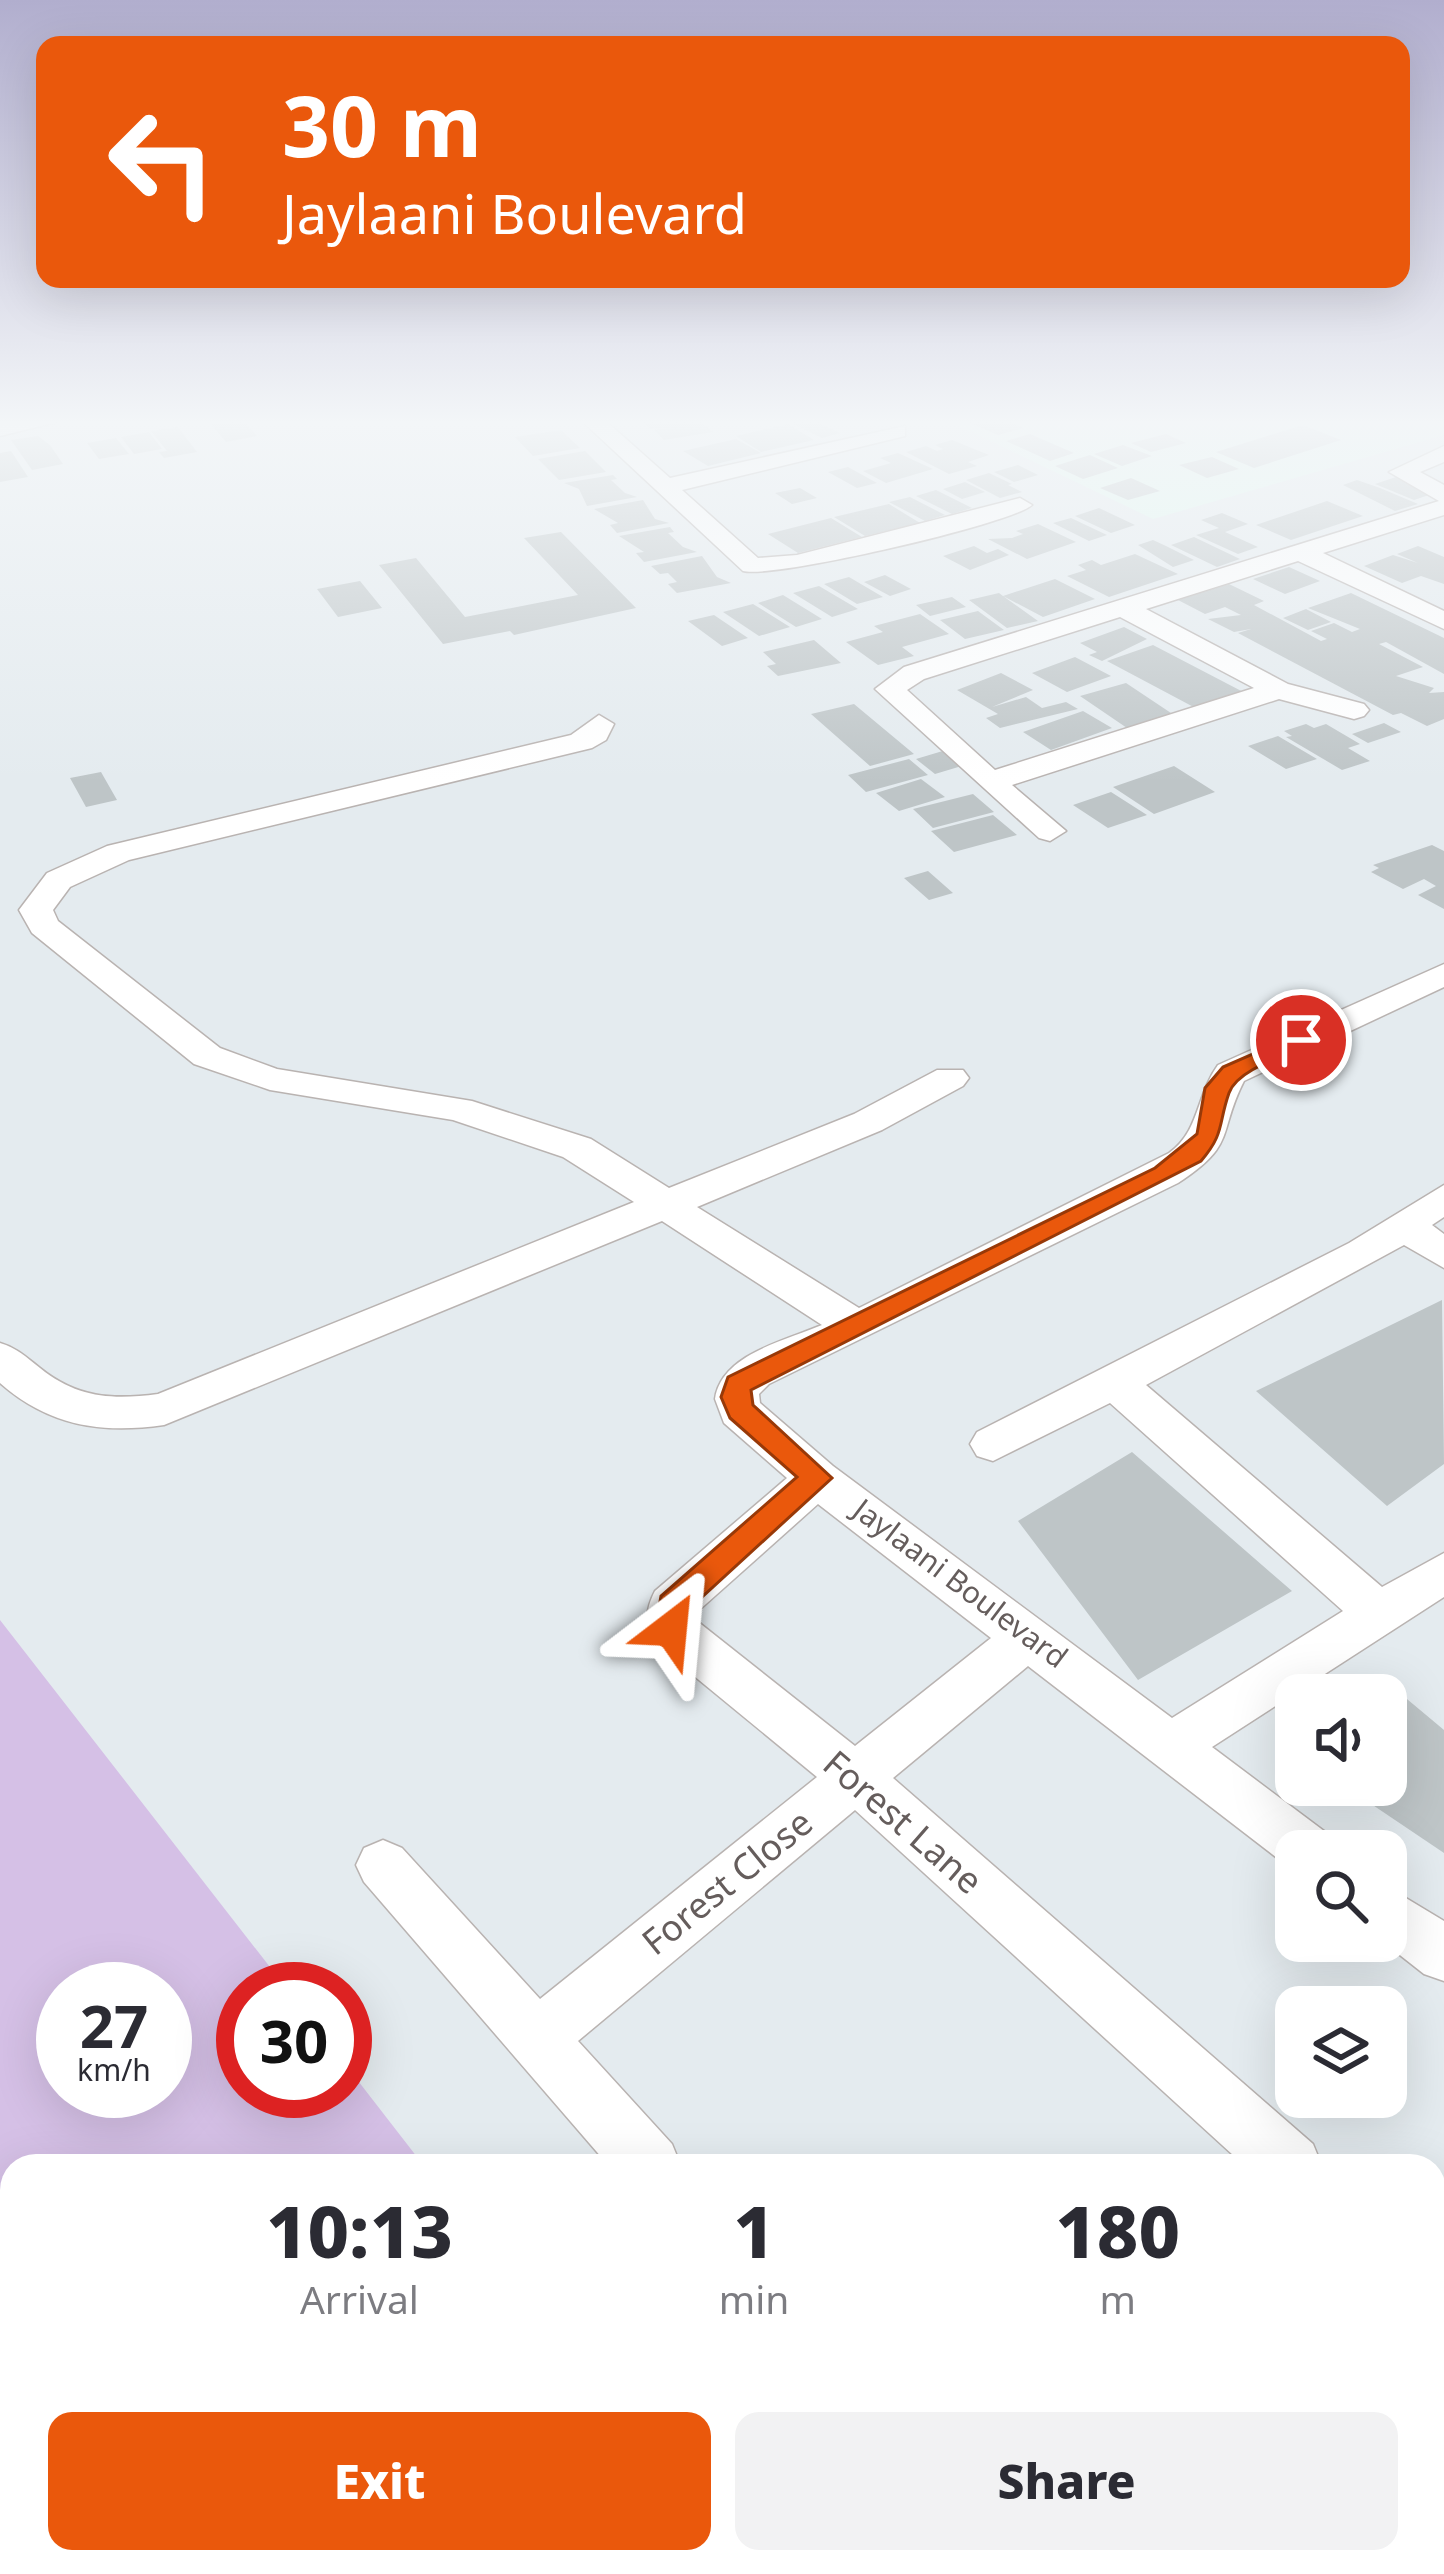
<!DOCTYPE html>
<style>
body{margin:0;font-family:"Noto Sans",sans-serif;background:#f2f2f3;color:#2b2b33;height:100vh;display:flex;flex-direction:column;font-size:45px;white-space:nowrap}
*{box-sizing:border-box;margin:0}
p{font-size:39px;color:#7c7c81}
.icon{flex:none;width:66px;height:66px;fill:none;stroke:currentColor;stroke-width:2;stroke-linecap:round;stroke-linejoin:round}
.map{position:relative;flex:1;overflow:hidden}
.drawer{position:absolute;left:0px;top:2154px;width:1446px;height:420px;display:flex;flex-direction:column;background:#fff;border-radius:36px 36px 0 0;box-shadow:0 12px 48px #0002}
.drawer>*{flex:none}
.banner{position:absolute;left:36px;top:36px;width:1374px;height:252px;border-radius:24px;box-shadow:0 12px 48px #0002;background:#ea580c;color:#fff;overflow:hidden}
.fabs{position:absolute;left:1275px;top:1674px;display:grid;gap:24px}
.fabs a{display:grid;place-items:center;width:132px;height:132px;border-radius:24px;background:#fff;box-shadow:0 12px 48px #0002;font-size:60px}
.speed{position:absolute;left:36px;top:1962px;display:flex;gap:24px;font-size:60px;font-weight:700;text-align:center}
.speed>*{display:grid;place-content:center;width:156px;height:156px;border-radius:50%;background:#fff;box-shadow:0 12px 48px #0002;line-height:1}
.speed small{font-size:30px;font-weight:400}
.speed .limit{border:18px solid #d22;background:#fff;color:#111}
.pin{position:absolute;display:grid;place-items:center;width:102px;height:102px;color:#fff;margin:-51px;border:6px solid #fff;border-radius:50%;box-shadow:0 3px 12px #0007}
.me{position:absolute;width:132px;margin:-66px;rotate:29deg;stroke-linejoin:round;filter:drop-shadow(0 0 9px #0008)}
.turn{display:flex;align-items:center;gap:42px;height:252px;padding:0 48px;font-size:54px}
.turn .icon{width:156px;height:156px;stroke-width:2.5}
.turn b{display:block;font-size:84px;line-height:102px}
.eta{display:flex;justify-content:space-evenly;align-items:center;height:204px;text-align:center}
.eta b{font-size:72px;font-weight:800;line-height:84px}
.cta{display:flex;gap:24px;margin-top:auto;padding:24px 48px}
.cta a{flex:1;height:138px;border-radius:24px;background:#ea580c;color:#fff;font-size:48px;font-weight:800;line-height:138px;text-align:center}
.cta a+a{background:#f2f2f3;color:#2b2b33}
.map>svg:first-child{display:block}
.medical{fill:#e0fbf1}
.green{fill:#d5c0e6;fill-rule:evenodd}
.building{fill:#bec5c7}
.lines{fill:none;stroke-linecap:round;stroke-linejoin:round}
.street-casing{stroke:#b9b3b1;stroke-width:3}
.street{fill:#fff;fill-rule:evenodd}
.route{fill:#ea580c;stroke:#983908;stroke-width:3}
.labels{text-anchor:middle;stroke-width:9;stroke-linejoin:round;paint-order:stroke}
.street-label{font-size:30px;fill:#655d5c;stroke:#fff}
.near-street-label{font-size:36px;fill:#655d5c;stroke:#fff}
</style>
<div class="map">
<svg width="1444" height="2574" viewBox="0 0 1444 2574">
<rect width="100%" height="100%" fill="#e4ebef"/>
<path class="medical" d="M951,422H1444V435L1153,519Z"/>
<path class="green" d="M0,1620L287,1989H243V2091H345V2064L424,2166H12V2562H732L741,2574H0ZM63,1989H165V2091H63Z"/>
<path class="building" d="M244,422L257,436L226,442L211,424Z
M643,422H701L713,432L664,440L654,430L668,428L650,429Z
M789,422H817L840,433L822,438Z
M968,422H1010L1024,428L998,435Z
M788,424L814,440L761,452L736,436Z
M1303,425L1341,440L1254,468L1216,452Z
M178,427L197,452L164,458L159,452L167,451L151,431Z
M561,430L580,448L533,456L515,437Z
M149,432L162,449L134,454L121,437Z
M1030,434L1074,453L1050,461L1006,441Z
M1166,434L1186,443L1151,452L1131,443Z
M38,436L50,445L63,464L32,470L11,440Z
M116,438L129,454L99,459L87,443Z
M736,439L761,453L708,466L683,451Z
M952,440L989,455L968,462L977,466L949,474L906,452L926,446L937,451L943,449L935,445Z
M1123,445L1152,456L1122,466L1094,454Z
M11,451L28,477L0,482V453Z
M585,451L606,472L559,480L538,459Z
M898,453L933,469L886,483L863,471L891,463L880,458Z
M1090,455L1118,468L1083,479L1055,466Z
M1212,457L1239,469L1207,478L1179,465Z
M1018,465L1038,475L1014,482L994,472Z
M848,467L877,483L857,488L828,472Z
M989,473L1012,484L1008,485L1022,492L1000,498L966,480Z
M613,475L617,479L611,480L625,493L637,497L587,506L579,489L564,483Z
M1396,477L1435,493L1414,500L1375,484Z
M1131,478L1160,491L1128,500L1100,488Z
M1357,480L1380,488L1418,504L1395,511L1343,485Z
M965,482L985,492L962,499L943,489Z
M800,488L817,498L792,504L775,493Z
M936,490L972,508L952,514L916,496Z
M910,497L945,515L925,521L889,502Z
M643,500L655,519L669,523L617,533L610,525L618,523L594,509Z
M1327,501L1363,516L1291,540L1256,525Z
M889,504L920,523L865,536L834,517Z
M1099,508L1135,525L1111,533L1075,516Z
M1222,513L1248,524L1225,532L1258,547L1238,554L1196,535L1219,528L1201,520Z
M831,518L862,537L798,553L768,534Z
M1071,518L1107,535L1089,541L1053,523Z
M1038,524L1076,542L1027,559L988,539L1012,538L1023,534L1016,531Z
M670,527L674,532L668,533L683,547L697,552L644,562L636,553L644,552L619,536Z
M561,532L636,608L514,635L510,631L443,644L379,565L416,558L465,617L578,595L524,538Z
M1194,537L1240,559L1217,567L1171,545Z
M1153,540L1166,546L1194,560L1173,567L1138,545Z
M974,546L987,553L998,549L1009,555L970,570L943,556Z
M1418,546L1444,557V584L1421,576L1402,583L1364,566L1393,555L1418,563L1397,554Z
M1135,554L1178,574L1109,597L1067,576L1086,570L1078,565L1092,560L1101,565Z
M702,556L717,577L731,583L677,593L668,584L677,582L668,573L660,574L651,566Z
M1289,567L1320,581L1285,594L1253,579Z
M885,575L911,589L890,596L864,582Z
M849,577L883,597L857,604L824,584Z
M1055,579L1095,599L1043,617L1003,596Z
M360,581L382,608L338,617L317,589Z
M1229,584L1264,601L1254,605L1321,641L1327,639L1311,631L1334,623L1352,632L1360,629L1308,608L1351,593L1444,638V674L1386,642L1379,644L1423,667L1396,676L1434,688L1429,693L1444,692V719L1427,726L1401,713L1393,715L1238,633L1251,629L1234,632L1208,619L1241,615L1225,607L1205,614L1178,600Z
M819,586L858,609L832,617L793,593Z
M999,593L1003,596L1038,621L1007,628L969,600Z
M783,595L822,619L796,627L758,603Z
M952,597L966,607L930,616L916,605Z
M753,604L790,627L759,636L723,612Z
M1306,609L1331,622L1308,630L1283,618Z
M978,611L1004,630L965,639L940,620Z
M920,614L949,634L902,647L914,656L878,665L846,642L883,632L874,626Z
M714,615L748,638L722,646L688,621Z
M1124,627L1147,639L1102,661L1089,655L1097,652L1080,643Z
M814,640L841,663L778,676L767,666L776,664L763,652Z
M1153,645L1249,695L1203,712L1107,661Z
M1075,657L1111,676L1067,692L1032,673Z
M1001,673L1033,690L992,707L1026,697L1042,708L1066,702L1078,709L1000,728L986,718L998,714L957,690Z
M1126,683L1174,715L1127,728L1080,696Z
M854,704L914,754L870,766L811,714Z
M1083,711L1112,728L1051,750L1023,732Z
M1384,723L1401,732L1368,743L1352,734Z
M1306,724L1314,728L1326,724L1360,744L1348,748L1370,761L1342,770L1286,737L1292,736L1284,731Z
M1278,736L1317,759L1286,769L1248,746Z
M946,750L965,765L935,774L916,759Z
M909,759L928,775L866,792L848,775Z
M1174,766L1215,792L1154,814L1113,787Z
M101,772L117,800L86,807L70,778Z
M921,779L945,797L899,811L876,793Z
M1111,792L1147,815L1108,828L1073,805Z
M973,794L994,812L933,828L913,809Z
M993,815L1017,835L954,852L931,831Z
M1432,845L1444,851V909L1418,895L1436,886L1424,879L1403,889L1371,872L1379,868L1373,865Z
M928,871L953,893L929,900L904,878Z
M1442,1300L1444,1464L1387,1506L1256,1391Z
M1132,1452L1292,1591L1138,1680L1018,1521Z
M1389,1684L1444,1730V1853L1343,1785H1386V1695H1380Z"/>
<g class="lines">
<g class="street-casing">
<path id="street" d="M0,422H57L0,436Z
M583,422H607L670,478L905,426V436L682,490L758,558L797,555L1020,498L1032,505C1011,524 774,579 743,571Z
M1444,446V462L1420,472L1444,485V515L1323,553L1444,611V629L1298,561L1146,609L1288,684L1364,704L1369,710L1364,716L1354,719L1279,699L1012,785L1066,831L1050,841L1039,838L875,689L904,667L1439,501L1389,472ZM1120,617L1254,688L995,770L907,690L924,679Z
M599,715L614,724L606,740L592,748L129,860L70,887L53,910L58,921L220,1048L277,1069L472,1101L591,1139L669,1188L854,1114L937,1070H963L969,1078L963,1086L882,1130L697,1207L859,1308L1169,1153C1200,1131 1196,1095 1218,1065L1444,964V987L1244,1081C1217,1134 1238,1144 1178,1183L769,1384L759,1394L760,1403L833,1466L1172,1718L1343,1611L1110,1403L993,1461L977,1456L970,1444L977,1432L1349,1243L1444,1185V1217L1432,1225L1444,1234V1268L1404,1245L1146,1385L1382,1587L1444,1553V1597L1212,1747L1328,1834L1336,1851H1296V1870L1290,1868L1028,1666L893,1778L1313,2144L1322,2166H1245L855,1810L578,2041L672,2144L681,2166H609L364,1882L356,1865L364,1848L383,1840L402,1848L540,1999L817,1777L654,1643C645,1625 645,1610 655,1591L787,1478L724,1423L715,1399C721,1354 787,1340 822,1325L662,1221L164,1425C101,1434 49,1426 0,1383V1343C17,1348 26,1357 40,1368C77,1398 112,1400 158,1394L634,1202L563,1157L453,1120L270,1090L194,1064L32,933L19,910L47,873L107,846L571,735ZM818,1504L991,1638L855,1746L697,1621V1612Z
M1386,1886L1444,1921V1981L1424,1974L1382,1941H1386Z
M1434,2262L1444,2266V2335L1434,2331Z
M966,2562H1041L1046,2574H971Z"/>
</g>
<use href="#street" class="street"/>
</g>
<linearGradient id="sky" x2="0" y2="1"><stop stop-color="#b1aece"/><stop offset="0.54" stop-color="#f3f6f8"/><stop offset="1" stop-color="#f3f6f8" stop-opacity="0"/></linearGradient>
<rect width="1444" height="782" fill="url(#sky)"/>
<path class="route" d="M1301,1033L1313,1040L1309,1045C1287,1056 1238,1068 1229,1093C1218,1124 1225,1133 1201,1161L751,1390L753,1405L832,1478L688,1610L683,1638H660L655,1629L661,1596L797,1477L730,1418L721,1397L728,1377L1155,1168L1197,1134L1205,1088L1223,1067Z"/>
<g class="labels">
<g class="street-label">
<text transform="translate(960 1584) rotate(37)" y="10">Jaylaani Boulevard</text>
</g>
<g class="near-street-label">
<text transform="translate(903 1822) rotate(41)" y="13">Forest Lane</text>
<text transform="translate(727 1882) rotate(-39)" y="13">Forest Close</text>
</g>
</g>
</svg>
<div class="fabs">
<a><svg class="icon" aria-label="sound" viewBox="0 0 24 24"><path d="M4 9h4l5-4v14l-5-4H4zM17 9q2 3 0 6"/></svg></a>
<a><svg class="icon" aria-label="search" viewBox="0 0 24 24"><circle cx="10" cy="10" r="6"/><path d="M15 15l6 6"/></svg></a>
<a><svg class="icon" aria-label="layers" viewBox="0 0 24 24"><path d="M12 4l9 5-9 5-9-5zM3 14l9 5 9-5"/></svg></a>
</div>
<div class="speed"><div>27<small>km/h</small></div><div class="limit">30</div></div>
<div class="pin" style="left:1301px;top:1040px;background:#d93025"><svg class="icon" aria-label="arrive" viewBox="0 0 24 24"><path d="M6 21V4h12l-3 4 3 4H6"/></svg></div>
<svg class="me" style="left:671px;top:1629px" viewBox="-20 -20 40 40"><path d="M0-17L14 15 0 8-14 15z" fill="#ea580c" stroke="#fff" stroke-width="4"/></svg>
<div class="banner">
<div class="turn"><svg class="icon" aria-label="left" viewBox="0 0 24 24"><path d="M17 20v-9H6M10 6l-5 5 5 5"/></svg><div><b>30 m</b>Jaylaani Boulevard</div></div>
</div>
<section class="drawer">
<div class="eta">
<div><b>10:13</b><p>Arrival</p></div>
<div><b>1</b><p>min</p></div>
<div><b>180</b><p>m</p></div>
</div>
<div class="cta"><a>Exit</a><a>Share</a></div>
</section>
</div>
